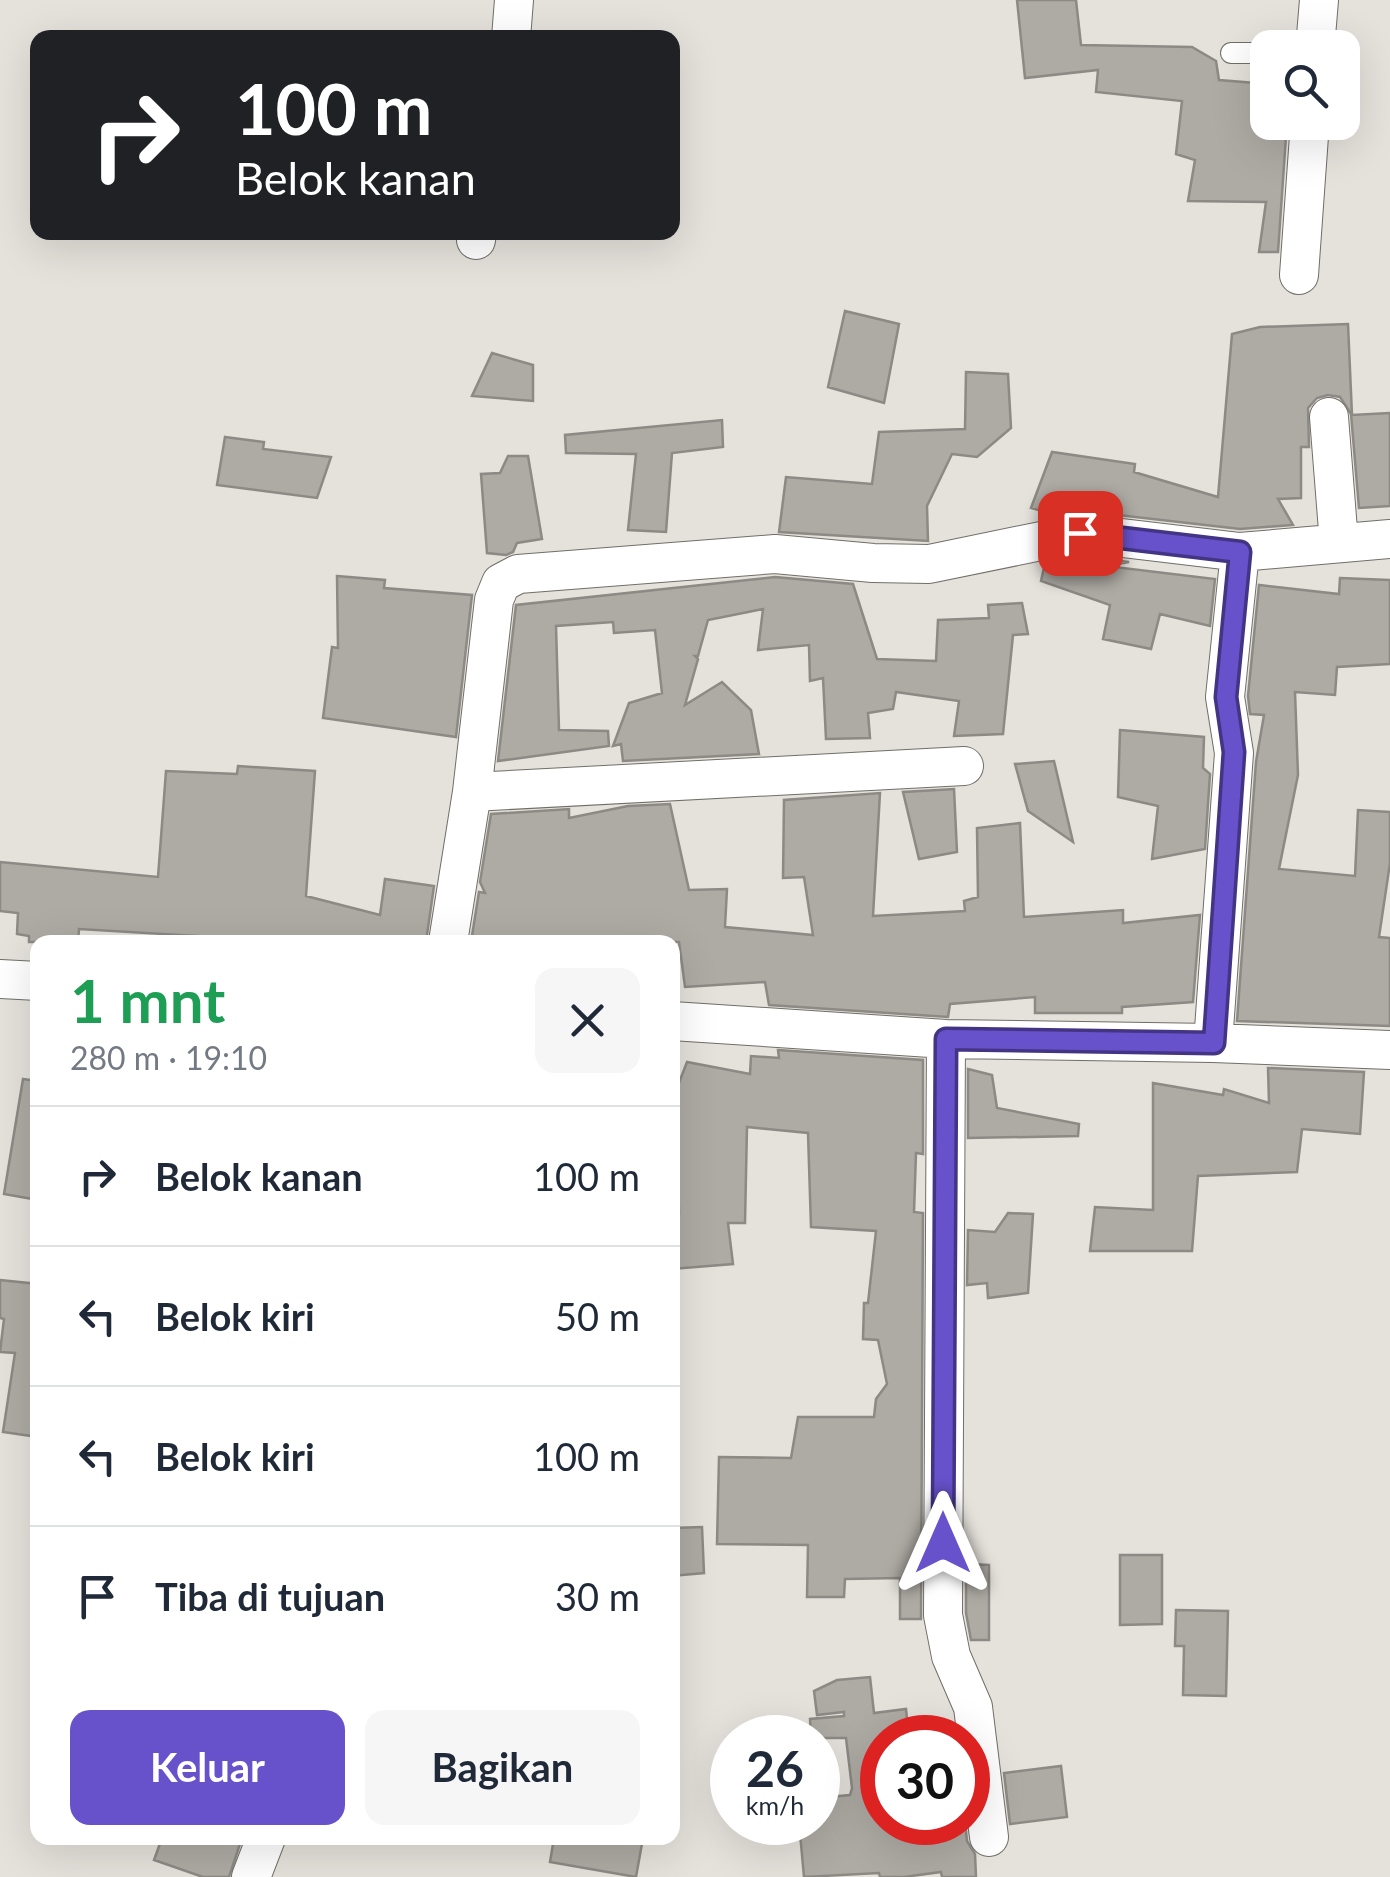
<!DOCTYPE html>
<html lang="id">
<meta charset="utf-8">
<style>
body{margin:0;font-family:Lato,sans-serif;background:#f6f6f7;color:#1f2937;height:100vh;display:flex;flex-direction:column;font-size:38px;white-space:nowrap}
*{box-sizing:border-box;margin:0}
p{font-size:32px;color:#747a83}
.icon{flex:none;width:55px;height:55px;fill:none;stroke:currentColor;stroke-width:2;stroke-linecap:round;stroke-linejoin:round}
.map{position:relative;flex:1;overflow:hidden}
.drawer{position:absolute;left:30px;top:935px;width:650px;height:910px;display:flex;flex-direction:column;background:#fff;border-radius:20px;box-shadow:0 10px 40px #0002}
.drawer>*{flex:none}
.top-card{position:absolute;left:30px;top:30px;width:650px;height:210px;border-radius:20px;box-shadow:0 10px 40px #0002;background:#202124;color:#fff;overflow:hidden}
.controls{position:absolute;left:1250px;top:30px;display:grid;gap:20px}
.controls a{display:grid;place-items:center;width:110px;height:110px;border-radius:20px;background:#fff;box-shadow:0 10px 40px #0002;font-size:50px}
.speed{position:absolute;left:710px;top:1715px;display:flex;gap:20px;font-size:50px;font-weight:700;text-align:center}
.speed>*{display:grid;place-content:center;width:130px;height:130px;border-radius:50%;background:#fff;box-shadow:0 10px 40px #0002;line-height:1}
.speed small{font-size:25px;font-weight:400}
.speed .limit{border:15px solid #d22;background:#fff;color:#111}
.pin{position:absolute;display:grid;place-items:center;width:85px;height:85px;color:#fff;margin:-42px;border-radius:20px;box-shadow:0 5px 15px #0006}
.me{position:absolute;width:110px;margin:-55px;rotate:0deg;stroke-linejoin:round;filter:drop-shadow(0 0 8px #0008)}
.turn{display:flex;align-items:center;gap:35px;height:210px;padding:0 40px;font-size:45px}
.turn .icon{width:130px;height:130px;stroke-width:2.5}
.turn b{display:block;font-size:70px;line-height:85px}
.round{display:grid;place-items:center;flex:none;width:105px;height:105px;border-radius:20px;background:#f6f6f7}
.head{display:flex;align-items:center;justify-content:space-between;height:170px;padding:0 40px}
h1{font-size:60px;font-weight:700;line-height:75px;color:#1e9e55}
.primary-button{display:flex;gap:20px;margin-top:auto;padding:20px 40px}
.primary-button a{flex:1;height:115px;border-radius:20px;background:#6752cb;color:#fff;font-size:40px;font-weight:700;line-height:115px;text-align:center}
.primary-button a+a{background:#f6f6f7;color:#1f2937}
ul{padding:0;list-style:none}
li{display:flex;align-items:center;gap:30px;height:140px;padding:0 40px;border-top:2px solid #e0e1e3}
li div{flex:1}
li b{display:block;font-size:38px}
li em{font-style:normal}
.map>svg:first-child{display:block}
.building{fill:#aeaaa4;stroke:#8d8984;stroke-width:2.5}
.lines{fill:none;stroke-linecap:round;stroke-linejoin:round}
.service-casing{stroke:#716e69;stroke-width:22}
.minor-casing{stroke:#716e69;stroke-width:40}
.service{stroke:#fff;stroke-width:20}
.minor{stroke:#fff;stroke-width:38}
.route-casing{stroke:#433584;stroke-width:25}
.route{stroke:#6752cb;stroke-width:18}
</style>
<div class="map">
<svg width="1390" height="1877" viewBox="0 0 1390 1877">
<rect width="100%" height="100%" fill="#e5e1db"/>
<path class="building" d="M1017,0H1076L1081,45L1192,47L1216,61L1219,80L1268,84V122H1287L1278,252H1259L1266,202L1188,201L1195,160L1176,154L1182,101L1096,92L1098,70L1025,78Z
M845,311L899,324L884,403L828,387Z
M1348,324L1352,415L1390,413V506L1359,508L1351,414L1340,397L1328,395L1317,398L1308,408L1309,447H1301V498L1278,499L1293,525L1240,529L1083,511L1056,515L1031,508L1052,452L1135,464L1134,472L1218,497L1232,334L1260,327Z
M492,353L533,365V401L472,396Z
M966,372L1008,374L1011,428L977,457L952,454L927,506L928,541L779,532L786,477L872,484L879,432L965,429Z
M722,420L723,447L672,453L666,532L628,530L636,454L566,453L565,435Z
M225,437L264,442L263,449L331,457L317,498L217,485Z
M508,456H528L542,539L517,543L513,552L506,555L487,553L481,474L500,473Z
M1081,556L1129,562L1106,566L1215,579L1210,626L1160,614L1151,649L1103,639L1110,605L1041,581L1045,563Z
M337,576L385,580L384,588L472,595L456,737L323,718L332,647L338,648Z
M775,577L853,584L877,659L936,661L938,620L989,618L988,605L1022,603L1028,634L1013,635L1003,734L954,736L959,701L896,692L893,709L868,713L870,738L826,739L823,678L810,681L809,645L758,650L763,609L708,620L698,656H695L698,659L685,705L722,682L751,710L759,754L623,761L621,744L613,746L629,703L662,693L655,630L614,633L613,622L556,626L559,730L608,731L609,746L498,761L516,605Z
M1340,578L1390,580V664L1337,667L1335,695L1295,692L1298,775L1279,869L1355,876L1358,810L1390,812V863L1379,937L1390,938V1026L1237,1021L1256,762L1264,715L1250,714L1248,696L1259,585L1339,594Z
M1120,730L1204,737L1203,768L1210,774L1205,849L1152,859L1158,806L1118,797Z
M1054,761L1073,842L1028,811L1015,764Z
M238,766L315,771L306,896L380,915L385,879L434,886L426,942H298L79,929L78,942H29V936L17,934L18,913L0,911V862L158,877L166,771L237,774Z
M954,789L957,852L919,859L903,792Z
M880,793L873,916L965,911L964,901L978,897L977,828L1020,823L1024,917L1123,910V923L1200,915L1193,1002L1122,1007V1013H1035V997L950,1004L948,1017L769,1005L765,982L685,987L679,942H471L479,892L485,893L480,882L491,814L569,809V818L628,806L670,804L689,890L727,889L725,927L813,935L804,877L783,878L784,800Z
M778,1050L923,1060V1154L916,1153L914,1212L923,1213L921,1619H900V1578L845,1579L844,1597H807L808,1545L717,1544L719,1457L791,1458L798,1417H874L876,1399L887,1384L878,1340L863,1339L864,1303H868L876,1231L811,1227L808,1133L747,1127L745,1223H728L733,1264L672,1269V1212L679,1213L677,1134L672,1133V1101L687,1062L750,1074L751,1056L779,1058Z
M1268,1068L1364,1072L1360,1134L1302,1129L1297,1172L1198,1176L1192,1251H1090L1095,1207L1153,1210V1083L1223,1095L1224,1089L1269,1103Z
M968,1069L992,1075L997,1108L1079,1124L1078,1136L968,1138Z
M23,1079L38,1081V1200L4,1194Z
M1008,1213L1033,1214L1028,1293L988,1298L987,1283L967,1285L968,1230L995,1232Z
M0,1280L38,1284V1437L3,1432L15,1353L0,1352L4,1319L0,1318Z
M702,1527L704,1573L672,1576V1528Z
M1120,1555H1162V1624L1120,1625Z
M966,1564L989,1565V1640H971L966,1613Z
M1176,1610L1228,1611L1226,1696L1183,1695L1184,1646H1175Z
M870,1677L874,1713L906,1709L909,1738H882V1754L876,1755L882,1822H965L967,1841L975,1854L976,1877H942L941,1872L904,1877H880L879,1873L804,1877L799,1822H818V1798L850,1795L852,1788L846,1738H811L810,1719L844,1716V1712L817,1715L814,1691L837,1680Z
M1061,1766L1067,1817L1010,1824L1004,1773Z
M162,1838H242L229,1877H203L154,1860Z
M554,1838H643L636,1877L550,1862Z"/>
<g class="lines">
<g class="service-casing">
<path id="service" d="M1231,53H1268"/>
</g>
<g class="minor-casing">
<path id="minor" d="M511,38L514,0
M1315,48L1319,0
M476,240L477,232
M1299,275L1310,122
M1329,417L1339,543
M472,792L964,766
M448,942L472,792L494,600L501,583L518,574L775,554L873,563L929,564L1080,533L1240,552L1390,539
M0,979L38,981
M672,1021L946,1039L1213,1043L1390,1050
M946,1039L943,1615L951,1656L973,1707L989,1837
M1213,1043L1234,753L1225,697L1240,552
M251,1877L266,1838"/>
</g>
<use href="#service" class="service"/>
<use href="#minor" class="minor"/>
</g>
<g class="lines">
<g class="route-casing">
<path id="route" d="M943,1543L946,1039L1214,1043L1234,752L1226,697L1240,552L1080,533"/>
</g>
<use href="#route" class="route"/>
</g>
</svg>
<div class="controls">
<a><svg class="icon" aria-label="search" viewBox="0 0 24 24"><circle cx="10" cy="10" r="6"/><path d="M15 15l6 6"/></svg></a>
</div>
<div class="speed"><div>26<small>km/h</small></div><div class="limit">30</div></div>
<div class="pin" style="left:1080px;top:533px;background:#d93025"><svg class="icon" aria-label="arrive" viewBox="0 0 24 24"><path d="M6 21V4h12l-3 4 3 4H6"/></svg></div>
<svg class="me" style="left:943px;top:1543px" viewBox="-20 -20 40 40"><path d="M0-17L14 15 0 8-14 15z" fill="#6752cb" stroke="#fff" stroke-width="4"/></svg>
<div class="top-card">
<div class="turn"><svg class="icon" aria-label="right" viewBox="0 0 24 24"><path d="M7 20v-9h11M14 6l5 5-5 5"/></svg><div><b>100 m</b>Belok kanan</div></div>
</div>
<section class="drawer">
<div class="head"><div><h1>1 mnt</h1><p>280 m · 19:10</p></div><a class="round"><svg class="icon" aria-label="close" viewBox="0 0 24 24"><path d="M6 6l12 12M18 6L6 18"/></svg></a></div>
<ul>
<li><svg class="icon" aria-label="right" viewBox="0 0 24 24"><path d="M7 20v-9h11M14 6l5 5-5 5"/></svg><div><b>Belok kanan</b></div><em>100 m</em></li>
<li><svg class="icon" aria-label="left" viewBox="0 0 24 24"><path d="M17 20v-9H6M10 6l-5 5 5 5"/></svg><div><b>Belok kiri</b></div><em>50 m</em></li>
<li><svg class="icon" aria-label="left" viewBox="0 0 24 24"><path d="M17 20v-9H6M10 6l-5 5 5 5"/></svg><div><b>Belok kiri</b></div><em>100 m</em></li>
<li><svg class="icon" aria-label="arrive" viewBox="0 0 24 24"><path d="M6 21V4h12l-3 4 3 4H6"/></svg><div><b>Tiba di tujuan</b></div><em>30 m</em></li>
</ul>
<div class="primary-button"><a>Keluar</a><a>Bagikan</a></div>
</section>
</div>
